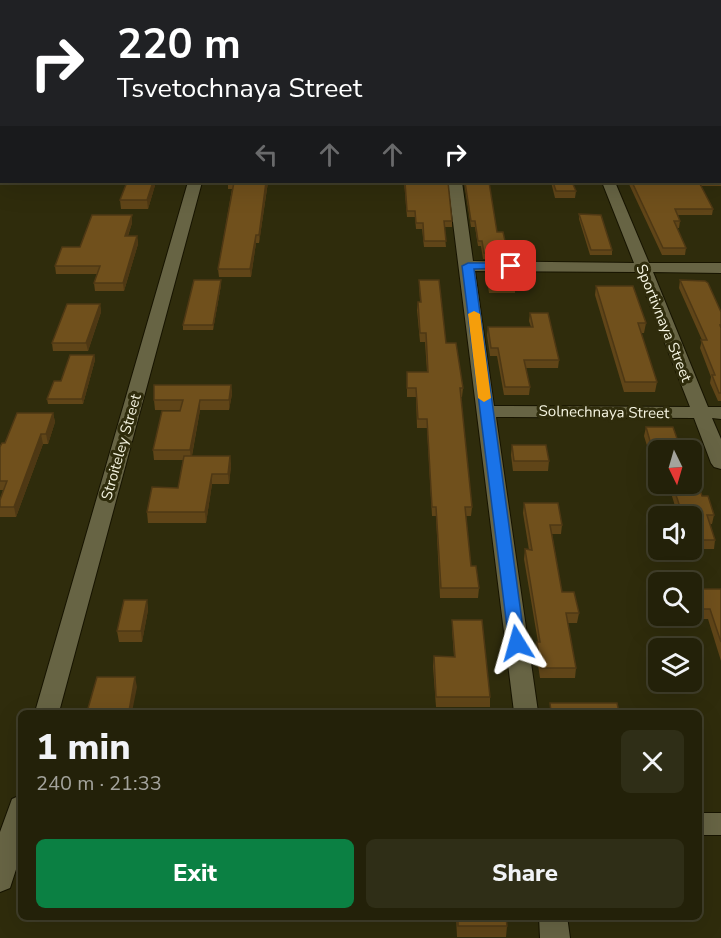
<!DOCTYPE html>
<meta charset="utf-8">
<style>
body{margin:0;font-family:"Nunito Sans",sans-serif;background:#2f2e17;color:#f1f3f6;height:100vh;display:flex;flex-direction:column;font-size:22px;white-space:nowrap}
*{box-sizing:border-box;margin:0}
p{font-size:20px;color:#a3a39c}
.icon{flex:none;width:33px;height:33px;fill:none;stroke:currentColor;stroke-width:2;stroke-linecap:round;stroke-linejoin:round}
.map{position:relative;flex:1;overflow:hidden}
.details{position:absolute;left:18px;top:710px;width:684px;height:210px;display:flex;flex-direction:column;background:#232109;border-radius:9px;box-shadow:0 6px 24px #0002,0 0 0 2px #403e2a}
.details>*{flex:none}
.guide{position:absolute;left:0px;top:0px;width:722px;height:183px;box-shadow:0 6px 24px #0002,0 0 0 2px #403e2a;background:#202124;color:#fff;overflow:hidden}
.needle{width:39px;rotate:175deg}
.fabs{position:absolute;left:648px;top:440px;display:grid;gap:12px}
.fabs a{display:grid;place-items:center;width:54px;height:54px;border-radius:9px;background:#232109;box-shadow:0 6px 24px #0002,0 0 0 2px #403e2a;font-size:30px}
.pin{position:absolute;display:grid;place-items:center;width:51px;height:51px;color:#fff;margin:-26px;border-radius:12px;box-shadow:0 3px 9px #0006}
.me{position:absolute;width:66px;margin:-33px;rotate:352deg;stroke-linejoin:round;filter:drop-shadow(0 0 4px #0008)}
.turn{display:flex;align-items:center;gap:21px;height:126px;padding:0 18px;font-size:27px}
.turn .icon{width:78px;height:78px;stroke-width:2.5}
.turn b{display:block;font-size:42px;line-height:51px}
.lanes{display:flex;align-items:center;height:57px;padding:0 18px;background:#0003;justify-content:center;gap:30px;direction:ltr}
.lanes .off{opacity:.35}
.round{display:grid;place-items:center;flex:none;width:63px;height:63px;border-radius:9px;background:#2f2e17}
.summary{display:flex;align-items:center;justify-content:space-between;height:102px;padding:0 18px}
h1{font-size:36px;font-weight:800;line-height:45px}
.button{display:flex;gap:12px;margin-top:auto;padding:12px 18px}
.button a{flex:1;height:69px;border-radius:9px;background:#0b8043;color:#fff;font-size:24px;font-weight:800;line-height:69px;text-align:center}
.button a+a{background:#2f2e17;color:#f1f3f6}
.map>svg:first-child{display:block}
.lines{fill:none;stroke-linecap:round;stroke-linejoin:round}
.service-casing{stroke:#171400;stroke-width:4}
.minor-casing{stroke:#171400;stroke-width:2}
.service{fill:#676444;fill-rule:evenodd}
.minor{fill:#676444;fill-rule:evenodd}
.rail-casing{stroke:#8e8c72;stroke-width:4}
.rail{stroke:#2f2c0c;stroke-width:2;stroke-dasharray:8;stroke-linecap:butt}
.wall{fill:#604518}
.shaded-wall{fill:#4e3814}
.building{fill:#70501c;stroke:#4e3814;stroke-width:1.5}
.route{fill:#1a73e8;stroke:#114b97;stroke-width:1.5}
.slow{fill:#f59e0b}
.labels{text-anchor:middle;stroke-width:6;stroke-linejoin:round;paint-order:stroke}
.street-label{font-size:15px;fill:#f5f4e1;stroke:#2f2c0c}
</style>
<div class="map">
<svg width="721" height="938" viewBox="0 0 721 938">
<rect width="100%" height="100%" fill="#2f2c0c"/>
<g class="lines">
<g class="service-casing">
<path id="service" d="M0,138H2V142H0Z"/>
</g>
<g class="minor-casing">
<path id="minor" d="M245,0H255L244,2Z
M668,0H676L677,2H667Z
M720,77H721V84H720Z
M188,182H202L59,712H35Z
M448,182H462L473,261L634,263L602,182H615L649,263H721V273L653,272L708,407H721V419L712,418L721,439V469L714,467L711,463L694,418L496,417L538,712H514ZM475,271L637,272L690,407L494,406Z
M21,795V854L10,888L0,892V832L12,799Z
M699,813H721V835H699Z
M539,916H567L570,938H540Z"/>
</g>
<use href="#service" class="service"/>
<use href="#minor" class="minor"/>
<g class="rail-casing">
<path id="rail" d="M705,0L710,2"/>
</g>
<use href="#rail" class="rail"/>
</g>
<path class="wall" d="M0,77H2V131H0Z
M720,112L721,114V186H701L713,209L712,215H678L680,221L679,228H677L686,248L685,255H662L628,182H720Z
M156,182L148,209H121L120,200Z
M228,182H268L259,243H256L251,277H219L218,269L232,189H228Z
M404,182L452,221V227H444L446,247H424L422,229H416L415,217H407Z
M464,182H489L497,232L508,254V259H483L481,246H478L475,227H471Z
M551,182H572L576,191L575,198H555Z
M579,214L612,250V255H590L579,219Z
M132,215V223L128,236H137L138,244L124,291H95L94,283L97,274H56L55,266L80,247Z
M486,264L515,284V293H489L486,273Z
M221,280V285L213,330H183V325Z
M419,280L446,343L463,388L462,397H461L472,507L471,516H466L471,566L479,588L478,598H440L436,516H432L427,428H417L416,397H407V372H427L425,342H420L417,310L418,302H420Z
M680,280L721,312V401H718L710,383L711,377L700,348L702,340L679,288Z
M596,286L646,323L644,333H641L657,382L655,392H624L595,295Z
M100,304L101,312L88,351H53L52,343Z
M530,313L559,360L558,368H526L530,387L529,395H504L497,356H490L487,335L488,327H531L529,321Z
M94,355L95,360L83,404H48L47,399L61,381Z
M231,385L232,394L229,410H200L192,456H230L231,466L229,484H212L206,523H148L147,512L178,488L183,460H154L153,450L181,410H155L154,400Z
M53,413L55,422L48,444H43L16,517H0V500L3,490H0V447Z
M646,427L658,450V482L644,436Z
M512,445L549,461L548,471H513L511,455Z
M668,483H692L702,496L714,515L712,524H710L715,540L714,549H692V516H678Z
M524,503L562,525L561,534H552L562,592L579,613L577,623H568L576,668L575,678H540L536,652L537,642H538L524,559L525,549L529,550L523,513Z
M693,589H721V661L708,619H697L692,601Z
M147,600L148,610L142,642H119L117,631Z
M452,620L490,697V707H436L433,666L434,656L454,657L452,629Z
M456,916H506L507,926L506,937H457Z"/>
<path class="shaded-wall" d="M153,182H156L148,209L147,200Z
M266,182H268L259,243V235Z
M132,215V223L125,244V236Z
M256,235V243L251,277L250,269Z
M137,236L138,244L124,291L123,283Z
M221,280V285L213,330V325Z
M100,304L101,312L88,351L86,343Z
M94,355L95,360L83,404L82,399Z
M231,385L232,394L229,410V400Z
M200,400V410L191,460L190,450Z
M53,413L55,422L48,444L46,434Z
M41,434L43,444L16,517L14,507Z
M230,456L231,466L229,484L228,474Z
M212,474V484L206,523L205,512Z
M147,600L148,610L142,642L141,631Z
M135,677L137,687L132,712L129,711Z"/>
<path class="building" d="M90,0H224V2H89Z
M267,0H291L290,2H267Z
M394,0H573L574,2H394Z
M627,0H652V2H628Z
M720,14H721V39L720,38Z
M0,77H2V120H0Z
M720,112L721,114V179H720Z
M127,182H153L147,200H120Z
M234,182H266L259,235H256L250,269H218Z
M405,182H448L452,221H444L446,241H424L423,223H416L415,211H407Z
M465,182H489L497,232H503L508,254L484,253L482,241H478L475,221H471Z
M553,182H572L576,191H556Z
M632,182H699L713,209H675L680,221H674L686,248H663Z
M579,214L601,215L612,250H591Z
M92,215H132L125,236H137L123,283H94L100,266H55L62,247H80Z
M486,264H511L515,284H489Z
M194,280H221L213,325H183Z
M419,280H439L446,343H456L463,388H460L472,507H465L471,566H476L479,588H441L436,507H432L427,419H418L416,388H407V372H428L426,333H420L418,302H421Z
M680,280L705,281L708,283L721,312V325H720L721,328V393H719L712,375H715L701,340H707Z
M596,286H633L646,323H638L657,382H625Z
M67,304H100L86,343H52Z
M530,313H548L559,360H524L530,387H505L498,348H491L488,327H533Z
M70,355H94L82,399H47L54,381H61Z
M154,385H231L229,400H200L190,450H153L162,411H180L183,400H154Z
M17,413H53L46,434H41L14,507H0V500L7,481H0V447L2,443H5Z
M646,427H673L681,450H658V469Z
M512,445H546L549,461H514Z
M184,456H230L228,474H212L205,512H147L152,487L178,488Z
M692,466L702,496H708L714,515H707L715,540H692V516H683L672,483H692Z
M524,503H558L562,525H550L562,592H574L579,613H566L576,668H541L537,642H540L525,549L532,550Z
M693,589H721V642L710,609H699Z
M124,600H147L141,631H117Z
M452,620H482L490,697H436L434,656L455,657Z
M97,677H135L129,711H140V712H87Z
M550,703H617L619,712H551Z
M458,916H506L507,926H458Z"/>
<path class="route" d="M511,263L517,266L515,268L474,269L525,643L522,647H511L509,643L462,266L468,263Z"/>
<path class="slow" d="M474,311L480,314L491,398L484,402L478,398L468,314Z"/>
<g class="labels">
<g class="street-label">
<text transform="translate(664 323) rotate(68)" y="5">Sportivnaya Street</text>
<text transform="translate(604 412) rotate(1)" y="5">Solnechnaya Street</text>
<text transform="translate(121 447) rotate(-74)" y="5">Stroiteley Street</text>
</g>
</g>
</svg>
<div class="fabs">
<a><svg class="needle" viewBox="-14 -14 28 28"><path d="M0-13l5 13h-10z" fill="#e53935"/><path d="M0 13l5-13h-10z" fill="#a3a39c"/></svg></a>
<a><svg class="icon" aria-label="sound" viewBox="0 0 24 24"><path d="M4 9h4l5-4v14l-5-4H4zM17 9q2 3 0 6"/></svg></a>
<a><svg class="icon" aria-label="search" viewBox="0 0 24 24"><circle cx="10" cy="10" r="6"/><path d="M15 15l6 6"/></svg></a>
<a><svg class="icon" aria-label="layers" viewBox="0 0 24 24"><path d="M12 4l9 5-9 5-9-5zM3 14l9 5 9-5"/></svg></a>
</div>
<div class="pin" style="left:511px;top:266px;background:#d93025"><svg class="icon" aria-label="arrive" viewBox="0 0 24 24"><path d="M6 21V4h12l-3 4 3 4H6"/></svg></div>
<svg class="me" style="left:517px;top:643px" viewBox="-20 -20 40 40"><path d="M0-17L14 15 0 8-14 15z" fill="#1a73e8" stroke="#fff" stroke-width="4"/></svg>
<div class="guide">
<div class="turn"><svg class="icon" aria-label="right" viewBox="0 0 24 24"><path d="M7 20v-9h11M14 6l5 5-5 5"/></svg><div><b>220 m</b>Tsvetochnaya Street</div></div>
<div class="lanes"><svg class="icon off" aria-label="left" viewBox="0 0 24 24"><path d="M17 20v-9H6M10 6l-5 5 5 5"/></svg><svg class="icon off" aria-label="ahead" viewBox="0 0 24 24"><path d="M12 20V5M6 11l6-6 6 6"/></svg><svg class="icon off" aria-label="ahead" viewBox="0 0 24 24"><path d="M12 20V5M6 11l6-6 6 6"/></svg><svg class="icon" aria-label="right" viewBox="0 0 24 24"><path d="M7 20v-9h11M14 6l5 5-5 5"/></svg></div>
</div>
<section class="details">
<div class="summary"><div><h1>1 min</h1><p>240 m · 21:33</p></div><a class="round"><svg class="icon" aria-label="close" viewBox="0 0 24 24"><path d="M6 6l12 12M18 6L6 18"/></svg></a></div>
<div class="button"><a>Exit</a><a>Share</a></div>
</section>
</div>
